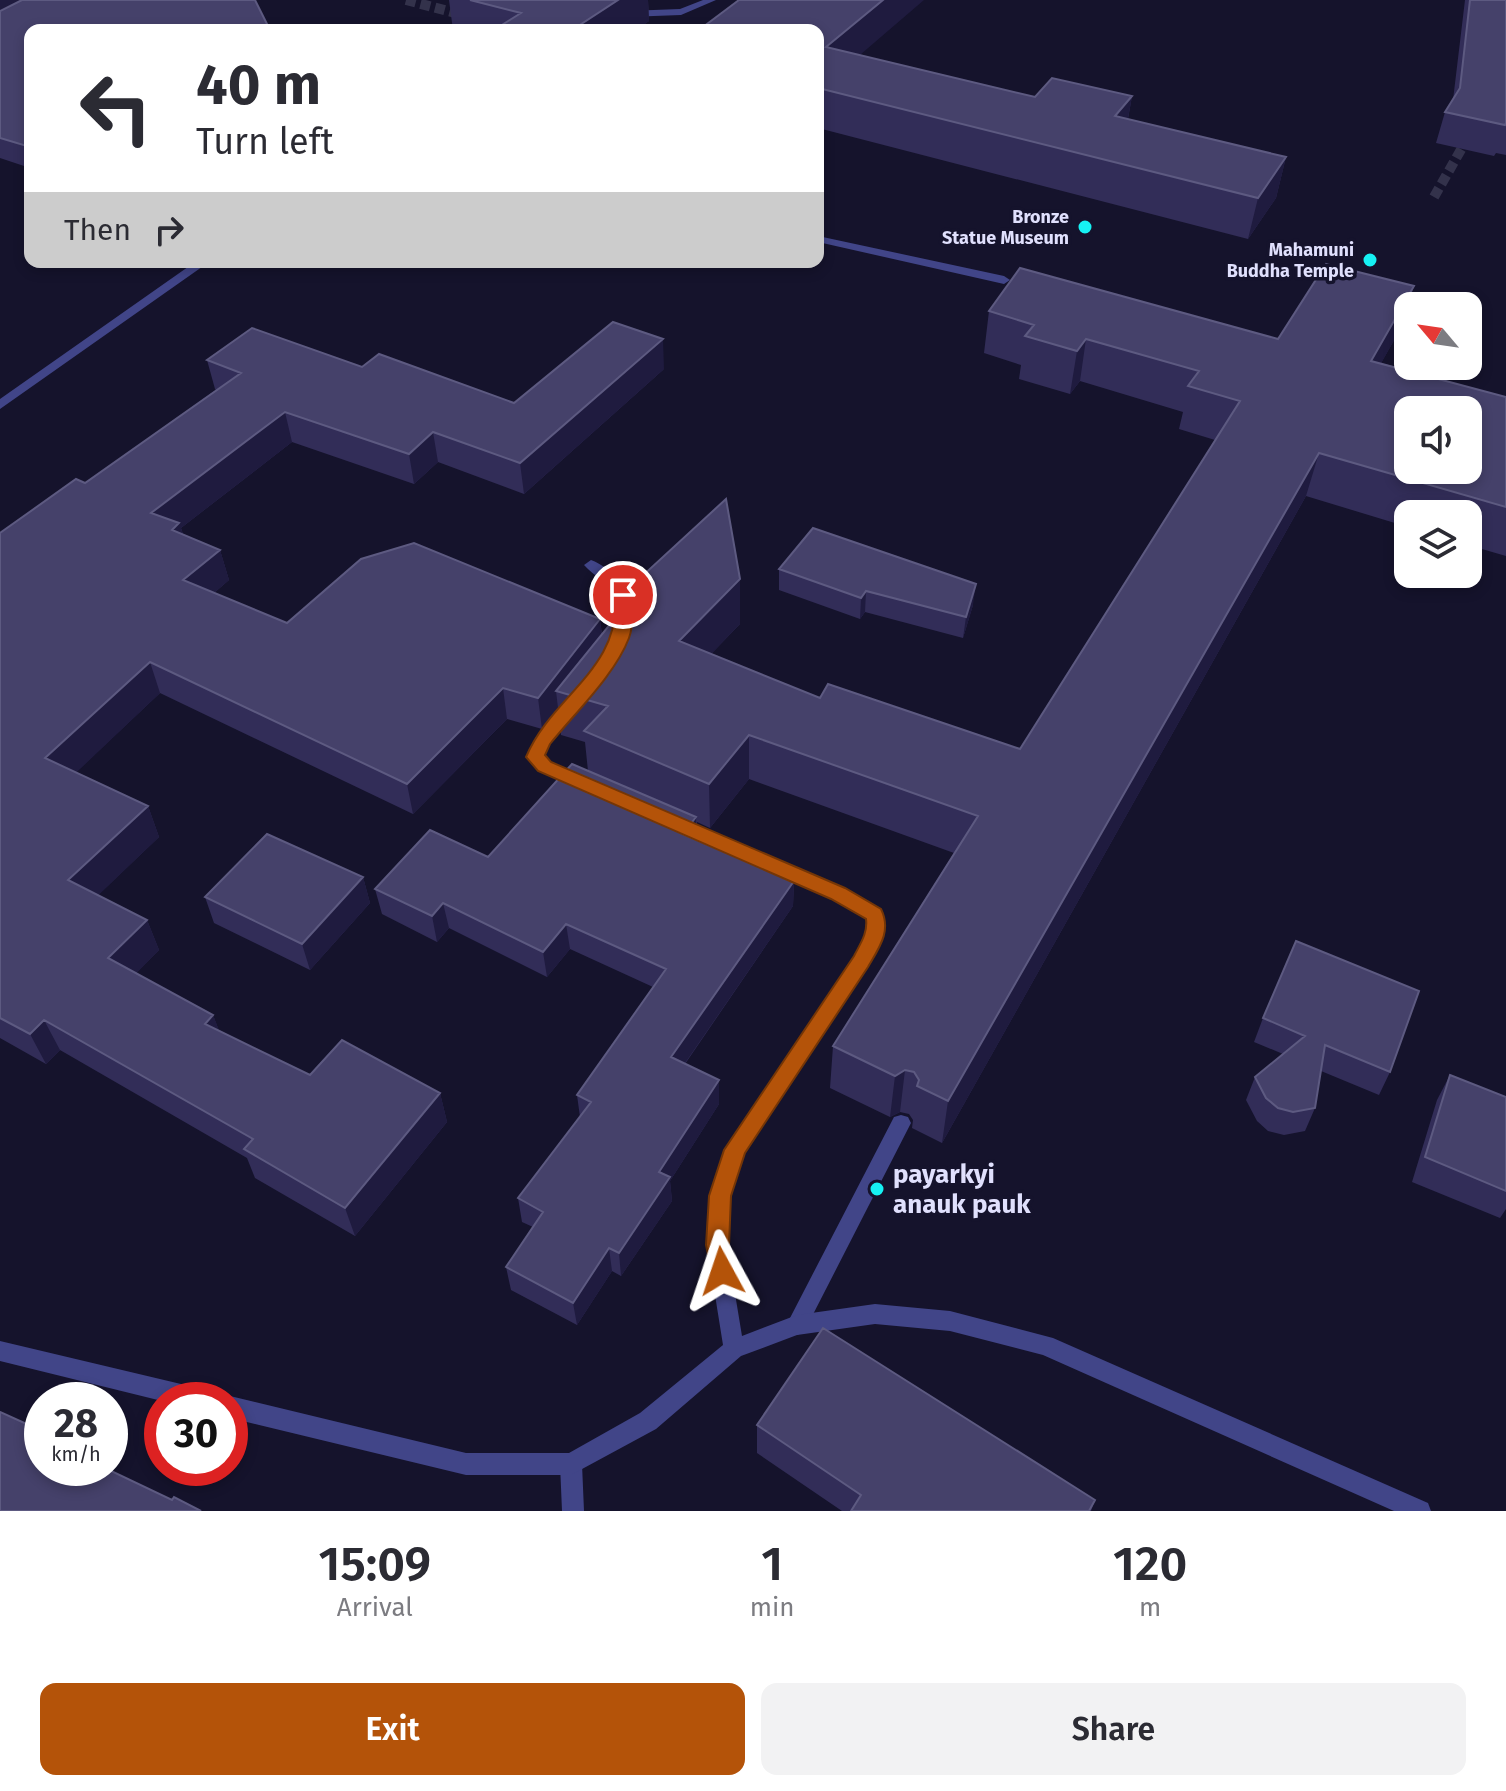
<!DOCTYPE html>
<style>
body{margin:0;font-family:"Fira Sans",sans-serif;background:#f2f2f3;color:#2b2b33;height:100vh;display:flex;flex-direction:column;font-size:30px;white-space:nowrap}
*{box-sizing:border-box;margin:0}
p{font-size:26px;color:#7c7c81}
.icon{flex:none;width:44px;height:44px;fill:none;stroke:currentColor;stroke-width:2;stroke-linecap:round;stroke-linejoin:round}
.map{position:relative;height:1511px;overflow:hidden}
.sheet{display:flex;flex-direction:column;background:#fff;flex:1}
.sheet>*{flex:none}
.hud{position:absolute;left:24px;top:24px;width:800px;height:244px;border-radius:16px;box-shadow:0 4px 12px #0003;background:#fff;color:#2b2b33;overflow:hidden}
.needle{width:52px;rotate:299deg}
.buttons{position:absolute;left:1394px;top:292px;display:grid;gap:16px}
.buttons a{display:grid;place-items:center;width:88px;height:88px;border-radius:16px;background:#fff;box-shadow:0 4px 12px #0003;font-size:40px}
.speed{position:absolute;left:24px;top:1382px;display:flex;gap:16px;font-size:40px;font-weight:700;text-align:center}
.speed>*{display:grid;place-content:center;width:104px;height:104px;border-radius:50%;background:#fff;box-shadow:0 4px 12px #0003;line-height:1}
.speed small{font-size:20px;font-weight:400}
.speed .limit{border:12px solid #d22;background:#fff;color:#111}
.pin{position:absolute;display:grid;place-items:center;width:68px;height:68px;color:#fff;margin:-34px;border:4px solid #fff;border-radius:50%;box-shadow:0 2px 8px #0007}
.me{position:absolute;width:88px;margin:-44px;rotate:355deg;stroke-linejoin:round;filter:drop-shadow(0 0 6px #0008)}
.turn{display:flex;align-items:center;gap:28px;height:168px;padding:0 40px;font-size:36px}
.turn .icon{width:104px;height:104px;stroke-width:2.5}
.turn b{display:block;font-size:56px;line-height:68px}
.then{display:flex;align-items:center;height:76px;padding:0 40px;background:#0003;gap:16px;font-size:30px}
.eta{display:flex;justify-content:space-evenly;align-items:center;height:136px;text-align:center}
.eta b{font-size:48px;font-weight:600;line-height:56px}
.cta{display:flex;gap:16px;margin-top:auto;padding:16px 40px}
.cta a{flex:1;height:92px;border-radius:16px;background:#b45309;color:#fff;font-size:32px;font-weight:600;line-height:92px;text-align:center}
.cta a+a{background:#f2f2f3;color:#2b2b33}
.map>svg:first-child{display:block}
.lines{fill:none;stroke-linecap:round;stroke-linejoin:round}
.pedestrian-tunnel{stroke:#33324b;stroke-width:10;stroke-dasharray:10 5;stroke-linecap:butt}
.service{fill:#414588;fill-rule:evenodd}
.pedestrian{fill:#414588;fill-rule:evenodd}
.minor{fill:#414588;fill-rule:evenodd}
.wall{fill:#322d58}
.shaded-wall{fill:#1f1b3f}
.building{fill:#45416a;stroke:#5d5a81;stroke-width:2;fill-rule:evenodd}
.route{fill:#b45309;stroke:#753606;stroke-width:2}
.poi-dot{fill:#16f1f3;stroke:#15132c;stroke-width:3}
.labels{text-anchor:middle;stroke-width:7;stroke-linejoin:round;paint-order:stroke}
.far-poi-label{font-size:18px;font-weight:bold;fill:#e0e0fd;stroke:#15132c;text-anchor:end}
.near-poi-label{font-size:26px;font-weight:bold;fill:#e0e0fd;stroke:#15132c;text-anchor:start}
</style>
<div class="map">
<svg width="1506" height="1511" viewBox="0 0 1506 1511">
<rect width="100%" height="100%" fill="#15132c"/>
<g class="lines">
<path class="pedestrian-tunnel" d="M406,0L471,17
M1434,197L1471,132"/>
<path class="service" d="M703,0H716L681,15L627,17L622,14L627,11L680,9Z
M818,236L1004,276L1010,280L1004,284L818,242Z"/>
<path class="pedestrian" d="M901,1115L908,1117L911,1123L804,1332L797,1335L790,1332L786,1325L790,1318L894,1117Z
M571,1453L579,1456L582,1464L584,1511H562L560,1464L563,1456Z"/>
<path class="minor" d="M195,262H209L0,409V399Z
M591,560C615,569 639,598 629,624H619C616,616 618,607 615,599C609,583 594,576 584,565Z
M573,699L581,704L549,744L544,756L551,763L589,779L591,783L589,787L583,789L539,771L527,757L536,737L568,700Z
M678,818L844,888L880,910C890,930 878,949 867,966L744,1153L730,1196L727,1245L742,1336L797,1315L875,1304L950,1311L1053,1338L1428,1503L1431,1511H1394L1043,1355L950,1331L875,1324L797,1335L741,1356L656,1429L571,1475H466L230,1418V1400H222L230,1396L466,1453H569L640,1413L723,1345L707,1245L710,1196L725,1150L855,956L864,939L866,922V919L832,898L672,828L670,824L672,820Z
M0,1341L202,1389L210,1392L213,1400L162,1401L0,1361Z"/>
</g>
<path class="wall" d="M0,0L30,30V168L0,158Z
M449,0H648L649,21L636,30H453Z
M1465,0H1506V155L1496,153L1494,156L1436,143L1445,112L1453,100Z
M818,30L860,55L1035,97L1132,96L1128,119L1286,157L1276,198L1248,239L818,128Z
M1414,286L1401,328L1381,363L1506,397V556L1468,545V514H1408V527L1306,496L942,1143L912,1128L913,1120L909,1114L900,1112L890,1117L830,1088L833,1046L954,853L749,779L710,828L697,822V840L794,881L793,906L685,1064L719,1104L670,1181L672,1201L621,1276L612,1271L577,1325L511,1290L506,1267L533,1227L522,1222L518,1198L580,1117L577,1095L653,987L570,949L547,977L449,928L437,942L382,914L375,889L488,857L588,771L585,742L561,735L558,708L542,729L507,719L413,814L160,693L76,772L148,806L159,837L98,895L147,920L159,950L136,973L213,1015L219,1031L310,1075L440,1093L447,1122L355,1236L255,1178L247,1158L60,1050L46,1064L0,1038V533L85,483L216,390L215,389L207,360L362,367L514,403L664,369L524,494L438,462L414,484L292,442L181,528L183,534L220,550L229,580L214,593L287,623L600,619L602,635L740,624L711,654L820,698L1020,749L1215,440L1179,429L1183,412L1080,381L1070,394L1019,379L1021,365L984,353L989,311L1278,339Z
M779,569L973,605L963,638L865,612L860,619L779,590Z
M363,877L370,903L310,970L214,923L205,897Z
M1263,1018L1390,1072L1379,1095L1321,1071L1315,1108L1305,1131L1284,1135L1268,1131L1257,1121L1246,1100L1255,1077L1283,1054L1254,1042Z
M1450,1075L1506,1097V1209L1500,1218L1412,1182L1437,1100Z
M757,1425L1095,1500L1091,1511H842L757,1453Z"/>
<path class="shaded-wall" d="M0,0H44L0,22Z
M618,0H648L649,21L636,30H572Z
M883,0H924L825,85L826,47Z
M1132,96L1125,135L1115,116Z
M1286,157L1276,198L1248,239L1258,198Z
M1414,286L1401,328L1358,404L1371,361Z
M663,339L664,369L524,494L520,463Z
M1086,339L1080,381L1070,394L1077,351Z
M285,412L292,442L181,528L189,554L151,513Z
M433,432L438,462L414,484L409,454Z
M1319,453L1306,496L942,1143L948,1101Z
M220,550L229,580L193,611L183,580Z
M740,579V624L681,685L679,641Z
M976,584L973,605L963,638L966,617Z
M866,591L865,612L860,619L861,598Z
M600,619L603,649L556,691L558,708L542,729L538,698Z
M150,662L160,693L59,789L45,758Z
M503,688L507,719L413,814L407,784Z
M749,735V779L710,828L709,784Z
M148,806L159,837L82,911L68,880Z
M696,817L697,843L683,834Z
M363,877L370,903L310,970L302,944Z
M794,881L793,906L672,1082L671,1057Z
M443,903L449,928L437,942L432,916Z
M147,920L159,950L122,988L108,958Z
M566,924L570,949L547,977L543,952Z
M213,1015L225,1045L205,1024Z
M44,1020L60,1050L46,1064L30,1034Z
M905,1070L900,1112L890,1117L895,1076Z
M719,1080V1104L670,1181L672,1201L621,1276L619,1253L659,1172Z
M440,1093L447,1122L355,1236L345,1208Z
M609,1248L612,1271L577,1325L573,1303Z"/>
<path class="building" d="M22,0H255L270,30H30V147L0,138V11Z
M470,0H618L572,30H494L521,13Z
M739,0H883L826,47L1035,97L1052,78L1132,96L1115,116L1286,157L1258,198L818,88V30H699Z
M1470,0H1506V123L1505,125L1445,112L1460,88Z
M1326,264L1414,286L1371,361L1506,397V507L1319,453L948,1101L917,1086L919,1080L914,1072L905,1070L895,1076L833,1046L978,816L749,735L709,784L584,731L608,706L556,691L612,622L627,590L726,499L740,579L679,641L820,698L828,684L1020,749L1240,401L1188,386L1199,371L1086,339L1077,351L1025,336L1034,325L989,311L1020,268L1278,339ZM1408,410H1468V470H1408Z
M613,322L663,339L520,463L433,432L409,454L285,412L151,513L179,523L172,530L220,550L183,580L287,623L361,559L414,543L600,619L538,698L503,688L407,784L150,662L45,758L148,806L68,880L147,920L108,958L213,1015L205,1024L310,1075L342,1040L440,1093L345,1208L244,1149L253,1139L44,1020L30,1034L0,1018V533L76,479L85,483L241,373L207,360L252,328L362,367L379,354L514,403Z
M813,528L976,584L966,617L866,591L861,598L779,569Z
M572,764L696,817L683,834L794,881L671,1057L719,1080L659,1172L670,1177L619,1253L609,1248L573,1303L506,1267L543,1212L518,1198L591,1102L577,1095L666,969L566,924L543,952L443,903L432,916L375,889L430,830L488,857Z
M267,834L363,877L302,944L205,897Z
M1296,941L1419,991L1390,1072L1325,1045L1315,1108L1293,1112L1278,1108L1266,1098L1255,1077L1305,1036L1263,1018Z
M1450,1075L1506,1097V1191L1425,1157Z
M823,1328L1095,1500L1089,1511H851L861,1495L757,1425Z
M0,1412L42,1431V1468H105L172,1500L174,1497L201,1511H0Z"/>
<path class="route" d="M623,589L631,595C633,609 634,624 629,638C615,675 574,714 550,744L545,755L551,762L845,888L881,909C892,931 879,948 868,967L745,1153L731,1196L729,1245L734,1271L730,1279L722,1282L713,1279L706,1245L709,1196L724,1150L854,956C860,944 868,933 866,919L831,899L538,771L526,757C552,695 622,669 615,595Z"/>
<g class="poi-dot">
<circle cx="1085" cy="227" r="8"/>
<circle cx="1370" cy="260" r="8"/>
<circle cx="877" cy="1189" r="8"/>
</g>
<g class="labels">
<g class="far-poi-label">
<text x="1069" y="223">Bronze<tspan x="1069" dy="21">Statue Museum</tspan></text>
<text x="1354" y="256">Mahamuni<tspan x="1354" dy="21">Buddha Temple</tspan></text>
</g>
<g class="near-poi-label">
<text x="893" y="1183">payarkyi<tspan x="893" dy="30">anauk pauk</tspan></text>
</g>
</g>
</svg>
<div class="buttons">
<a><svg class="needle" viewBox="-14 -14 28 28"><path d="M0-13l5 13h-10z" fill="#e53935"/><path d="M0 13l5-13h-10z" fill="#7c7c81"/></svg></a>
<a><svg class="icon" aria-label="sound" viewBox="0 0 24 24"><path d="M4 9h4l5-4v14l-5-4H4zM17 9q2 3 0 6"/></svg></a>
<a><svg class="icon" aria-label="layers" viewBox="0 0 24 24"><path d="M12 4l9 5-9 5-9-5zM3 14l9 5 9-5"/></svg></a>
</div>
<div class="speed"><div>28<small>km/h</small></div><div class="limit">30</div></div>
<div class="pin" style="left:623px;top:595px;background:#d93025"><svg class="icon" aria-label="arrive" viewBox="0 0 24 24"><path d="M6 21V4h12l-3 4 3 4H6"/></svg></div>
<svg class="me" style="left:722px;top:1271px" viewBox="-20 -20 40 40"><path d="M0-17L14 15 0 8-14 15z" fill="#b45309" stroke="#fff" stroke-width="4"/></svg>
<div class="hud">
<div class="turn"><svg class="icon" aria-label="left" viewBox="0 0 24 24"><path d="M17 20v-9H6M10 6l-5 5 5 5"/></svg><div><b>40 m</b>Turn left</div></div>
<div class="then">Then<svg class="icon" aria-label="right" viewBox="0 0 24 24"><path d="M7 20v-9h11M14 6l5 5-5 5"/></svg></div>
</div>
</div>
<section class="sheet">
<div class="eta">
<div><b>15:09</b><p>Arrival</p></div>
<div><b>1</b><p>min</p></div>
<div><b>120</b><p>m</p></div>
</div>
<div class="cta"><a>Exit</a><a>Share</a></div>
</section>
